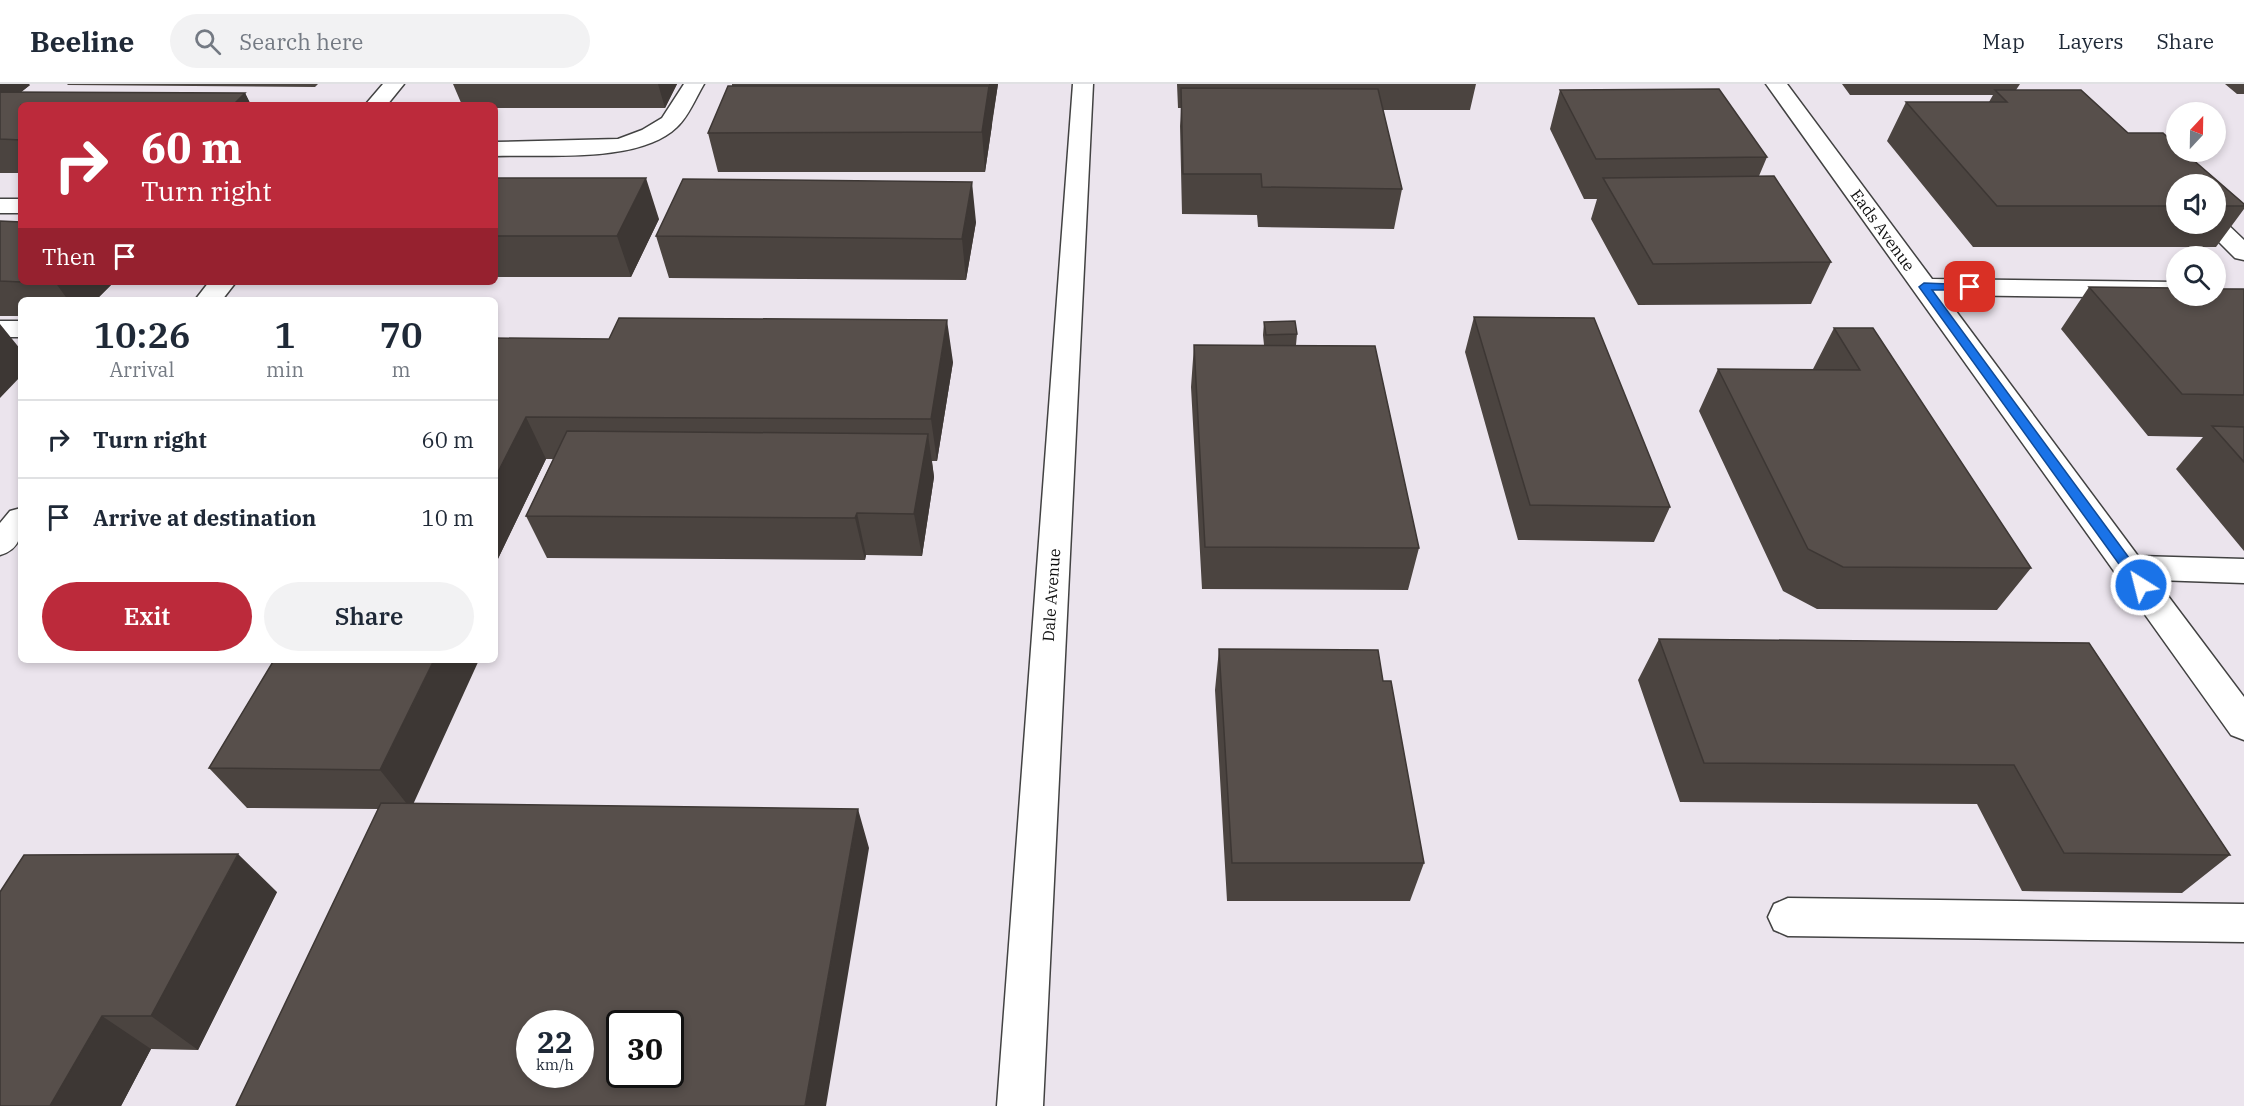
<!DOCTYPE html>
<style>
body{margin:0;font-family:"IBM Plex Serif",serif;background:#f2f2f3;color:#1f2937;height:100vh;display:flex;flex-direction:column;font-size:22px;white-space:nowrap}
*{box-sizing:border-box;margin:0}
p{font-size:20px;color:#747a83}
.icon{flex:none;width:33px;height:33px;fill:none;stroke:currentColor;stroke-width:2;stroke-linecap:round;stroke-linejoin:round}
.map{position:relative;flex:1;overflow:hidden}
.sheet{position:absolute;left:18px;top:213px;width:480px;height:366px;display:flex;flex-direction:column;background:#fff;border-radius:9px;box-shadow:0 3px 9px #0003}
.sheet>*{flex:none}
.hud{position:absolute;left:18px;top:18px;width:480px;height:183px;border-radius:9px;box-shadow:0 3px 9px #0003;background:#bc2a3b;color:#fff;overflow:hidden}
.needle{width:39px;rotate:22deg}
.buttons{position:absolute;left:2166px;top:18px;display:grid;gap:12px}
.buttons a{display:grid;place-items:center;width:60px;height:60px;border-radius:50%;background:#fff;box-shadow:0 3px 9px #0003;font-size:30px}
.speed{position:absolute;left:516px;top:926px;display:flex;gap:12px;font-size:30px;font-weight:700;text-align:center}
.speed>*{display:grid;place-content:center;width:78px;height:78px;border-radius:50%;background:#fff;box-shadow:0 3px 9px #0003;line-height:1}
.speed small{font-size:15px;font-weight:400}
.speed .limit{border:3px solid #111;border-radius:9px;background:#fff;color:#111}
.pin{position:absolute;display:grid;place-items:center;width:51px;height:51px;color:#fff;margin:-26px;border-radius:12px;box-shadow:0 3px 9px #0006}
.me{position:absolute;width:66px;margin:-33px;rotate:324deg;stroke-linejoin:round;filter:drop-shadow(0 0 4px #0008)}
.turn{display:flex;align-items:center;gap:21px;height:126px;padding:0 24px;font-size:27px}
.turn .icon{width:78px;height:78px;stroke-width:2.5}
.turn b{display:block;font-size:42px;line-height:51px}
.then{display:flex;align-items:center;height:57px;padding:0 24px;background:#0003;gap:12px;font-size:22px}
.eta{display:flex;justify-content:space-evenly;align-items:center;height:102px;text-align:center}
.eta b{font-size:36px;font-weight:600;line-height:42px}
.cta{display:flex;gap:12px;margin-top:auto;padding:12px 24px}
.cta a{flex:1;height:69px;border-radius:36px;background:#bc2a3b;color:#fff;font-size:24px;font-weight:600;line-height:69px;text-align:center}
.cta a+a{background:#f2f2f3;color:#1f2937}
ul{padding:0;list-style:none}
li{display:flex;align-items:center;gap:18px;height:78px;padding:0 24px;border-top:2px solid #e0e1e3}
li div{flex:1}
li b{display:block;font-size:22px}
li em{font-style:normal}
header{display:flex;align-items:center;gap:36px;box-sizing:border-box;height:84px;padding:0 30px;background:#fff;border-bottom:2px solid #e0e1e3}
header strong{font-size:28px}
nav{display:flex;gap:33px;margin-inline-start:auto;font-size:21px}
.search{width:420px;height:54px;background:#f2f2f3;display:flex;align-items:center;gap:15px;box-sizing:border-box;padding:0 21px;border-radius:33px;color:#747a83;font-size:22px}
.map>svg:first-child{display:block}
.industrial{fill:#ebe4ed;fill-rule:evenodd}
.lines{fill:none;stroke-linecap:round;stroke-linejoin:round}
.minor-casing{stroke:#424242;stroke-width:3}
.minor{fill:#fff;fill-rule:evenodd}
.wall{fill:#4b4440;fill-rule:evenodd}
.shaded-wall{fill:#3d3734}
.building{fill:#574f4b;stroke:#3d3734;stroke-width:1.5;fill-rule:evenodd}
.route{fill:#1a73e8;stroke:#114b97;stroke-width:1.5}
.labels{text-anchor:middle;stroke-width:6;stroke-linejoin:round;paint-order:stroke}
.street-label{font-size:16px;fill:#0f0f0f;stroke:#fff}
</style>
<header>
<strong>Beeline</strong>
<div class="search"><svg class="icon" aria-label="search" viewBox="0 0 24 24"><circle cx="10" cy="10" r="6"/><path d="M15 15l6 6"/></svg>Search here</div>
<nav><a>Map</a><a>Layers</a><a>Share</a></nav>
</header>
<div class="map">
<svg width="2244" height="1022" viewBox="0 0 2244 1022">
<rect width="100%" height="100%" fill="#fffbf1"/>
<path class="industrial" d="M0,0H2244V1022H0ZM21,21H495V198H21ZM2176,28H2216V68H2176ZM2176,100H2216V140H2176ZM2176,172H2216V212H2176ZM21,216H495V576H21ZM530,939H580V990H530ZM620,939H670V990H620Z"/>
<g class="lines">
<g class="minor-casing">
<path id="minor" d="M383,0H404L387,21H365Z
M684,0H704C696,13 689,32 677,43C639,80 546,70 495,72V58L618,55L642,46L662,34Z
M1073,0H1093L1043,1022H997Z
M1766,0H1787L1932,195L2176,198V212H2185L2176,214L1944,211L2138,472L2244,475V499L2156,496L2244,613V656L2231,651Z
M0,115H21V129H0Z
M2216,133L2222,135L2244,156V176L2235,174L2201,140H2216Z
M209,198H236L222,216H195Z
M0,237H21V253H0Z
M21,424C21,446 24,464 0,471V439L10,427Z
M1788,814L2244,820V858L1788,852L1774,846L1768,833L1774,820Z"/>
</g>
<use href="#minor" class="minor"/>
</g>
<path class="wall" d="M0,0L30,1L21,8L245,9L251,21H21V89H0Z
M67,0H318L315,3L68,1Z
M453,0H677L665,24H495V21H462Z
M732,0H998L985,88H718L708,49L732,2Z
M1177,0H1476L1470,26H1383L1402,105L1394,145L1258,143L1257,131L1182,130L1180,42L1181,24H1178Z
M1842,0H2020L2016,6H2081L2128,49H2163L2176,61V68H2184L2244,120V125L2216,163H1973L1887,57L1906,18H1989L1993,11H1850ZM2176,100H2216V140H2176Z
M2225,0H2244V10H2237Z
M1560,6L1767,73L1759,92L1831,178L1811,220L1638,221L1591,135L1597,115H1584L1550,45Z
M495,94L659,135L631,193H495Z
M0,137L21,198H114L96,216H21V232H0Z
M976,138L966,196L669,194L656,152Z
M2089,203L2244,205V467L2176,385L2203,353L2148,352L2061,245Z
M1474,233L1670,423L1654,458L1518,456L1465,268Z
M1264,238L1297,250L1296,261L1419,464L1408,506L1202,505L1191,303L1194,261H1264L1263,251Z
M1834,244L2031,484L1997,526L1817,525L1783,507L1699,327L1718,285H1813Z
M495,254L953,278L937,377H932L934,393L922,472L866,471L865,476L547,474L526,432L553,375H546L495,481Z
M1659,555L2089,559L2230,771L2182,809L2022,807L1977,720L1680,718L1638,596Z
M1219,565L1383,597L1424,779L1410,817H1227L1215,606Z
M274,576L414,719L869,764L378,725L247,724L209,684Z
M0,808H277L198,966L151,965L121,1022H0Z"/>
<path class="shaded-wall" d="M0,0H29L30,1L0,25Z
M658,0H677L665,24Z
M989,0H998L992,38Z
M989,2L992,41L985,88L982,48Z
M245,9L251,21H233Z
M646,94L659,135L631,193L617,152Z
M972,98L976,138L966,196L962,155Z
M55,198H114L96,216H68Z
M947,236L953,278L937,377L931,335Z
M0,240L21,266L18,269L21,272V292L0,314Z
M526,333L546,375L495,481V394Z
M928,350L934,393L922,472L914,430Z
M857,429L866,471L865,476L855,434Z
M434,576H479L411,725L380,686Z
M858,725L869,764L826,1022H805Z
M238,770L277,808L198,966L151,932Z
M102,932L151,965L121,1022H50Z"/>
<path class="building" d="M728,2H989L982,48L708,49Z
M1181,4L1378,5L1402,105L1262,103L1261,90H1183Z
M1719,5L1767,73L1596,75L1560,6Z
M1995,6H2081L2128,49H2163L2176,61V68H2184L2244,120V122H2216V100H2176V122H1997L1906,18H2007Z
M0,8L245,9L233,21H21V56L0,55Z
M1774,92L1831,178L1653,180L1603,94Z
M495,94H646L617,152H495Z
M683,95L972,98L962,155L656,152Z
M0,137L21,138V198L0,197Z
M2089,203L2176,204V212H2216V205H2244V311L2182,310Z
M1474,233L1594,234L1670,423L1530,421Z
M619,234L947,236L931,335L526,333L495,394V254L609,255Z
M1295,237L1297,250L1266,251L1264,238Z
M1834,244H1873L2031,484L1843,483L1808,465L1718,285L1860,286Z
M1194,261L1375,262L1419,464L1205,463Z
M2212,342L2244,343V378Z
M567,347L928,350L914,430L857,429L855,434L526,432Z
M1659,555L2089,559L2230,771L2064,769L2014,681L1704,679Z
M1219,565L1378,566L1383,597H1391L1424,779H1232Z
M274,576H434L380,686L209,684Z
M381,719L858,725L805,1022H236ZM530,939H580V990H530ZM620,939H670V990H620Z
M238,770L151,932H102L50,1022H0V808L24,771Z"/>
<path class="route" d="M1924,199L1974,201L1975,203L1970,206H1932L2146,497L2148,501L2146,505H2137L1919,203Z"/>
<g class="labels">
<g class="street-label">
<text transform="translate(1883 146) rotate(54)" y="6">Eads Avenue</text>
<text transform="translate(1051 511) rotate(-86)" y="6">Dale Avenue</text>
</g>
</g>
</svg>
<div class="buttons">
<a><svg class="needle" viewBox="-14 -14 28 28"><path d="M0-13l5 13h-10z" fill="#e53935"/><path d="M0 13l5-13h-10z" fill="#747a83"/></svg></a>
<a><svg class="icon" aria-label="sound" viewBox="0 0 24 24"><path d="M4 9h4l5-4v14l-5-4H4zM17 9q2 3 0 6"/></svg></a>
<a><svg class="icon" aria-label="search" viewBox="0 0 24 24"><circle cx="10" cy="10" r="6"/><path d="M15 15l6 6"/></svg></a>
</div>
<div class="speed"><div>22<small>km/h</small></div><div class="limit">30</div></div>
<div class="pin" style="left:1970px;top:203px;background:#d93025"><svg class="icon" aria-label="arrive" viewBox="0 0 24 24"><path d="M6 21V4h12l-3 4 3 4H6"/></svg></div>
<svg class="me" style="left:2141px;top:501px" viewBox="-20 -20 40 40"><circle r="17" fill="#1a73e8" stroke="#fff" stroke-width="3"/><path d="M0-11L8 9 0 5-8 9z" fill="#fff"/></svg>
<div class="hud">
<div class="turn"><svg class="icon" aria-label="right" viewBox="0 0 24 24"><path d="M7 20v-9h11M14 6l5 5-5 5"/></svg><div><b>60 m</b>Turn right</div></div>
<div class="then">Then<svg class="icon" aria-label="arrive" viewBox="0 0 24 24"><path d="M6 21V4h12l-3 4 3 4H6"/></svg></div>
</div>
<section class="sheet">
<div class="eta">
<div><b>10:26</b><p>Arrival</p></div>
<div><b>1</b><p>min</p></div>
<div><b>70</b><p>m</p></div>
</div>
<ul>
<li><svg class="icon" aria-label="right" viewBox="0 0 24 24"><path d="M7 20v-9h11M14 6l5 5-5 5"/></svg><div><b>Turn right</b></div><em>60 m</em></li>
<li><svg class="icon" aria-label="arrive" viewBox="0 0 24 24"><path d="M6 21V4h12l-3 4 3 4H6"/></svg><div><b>Arrive at destination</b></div><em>10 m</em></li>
</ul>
<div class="cta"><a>Exit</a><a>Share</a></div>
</section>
</div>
